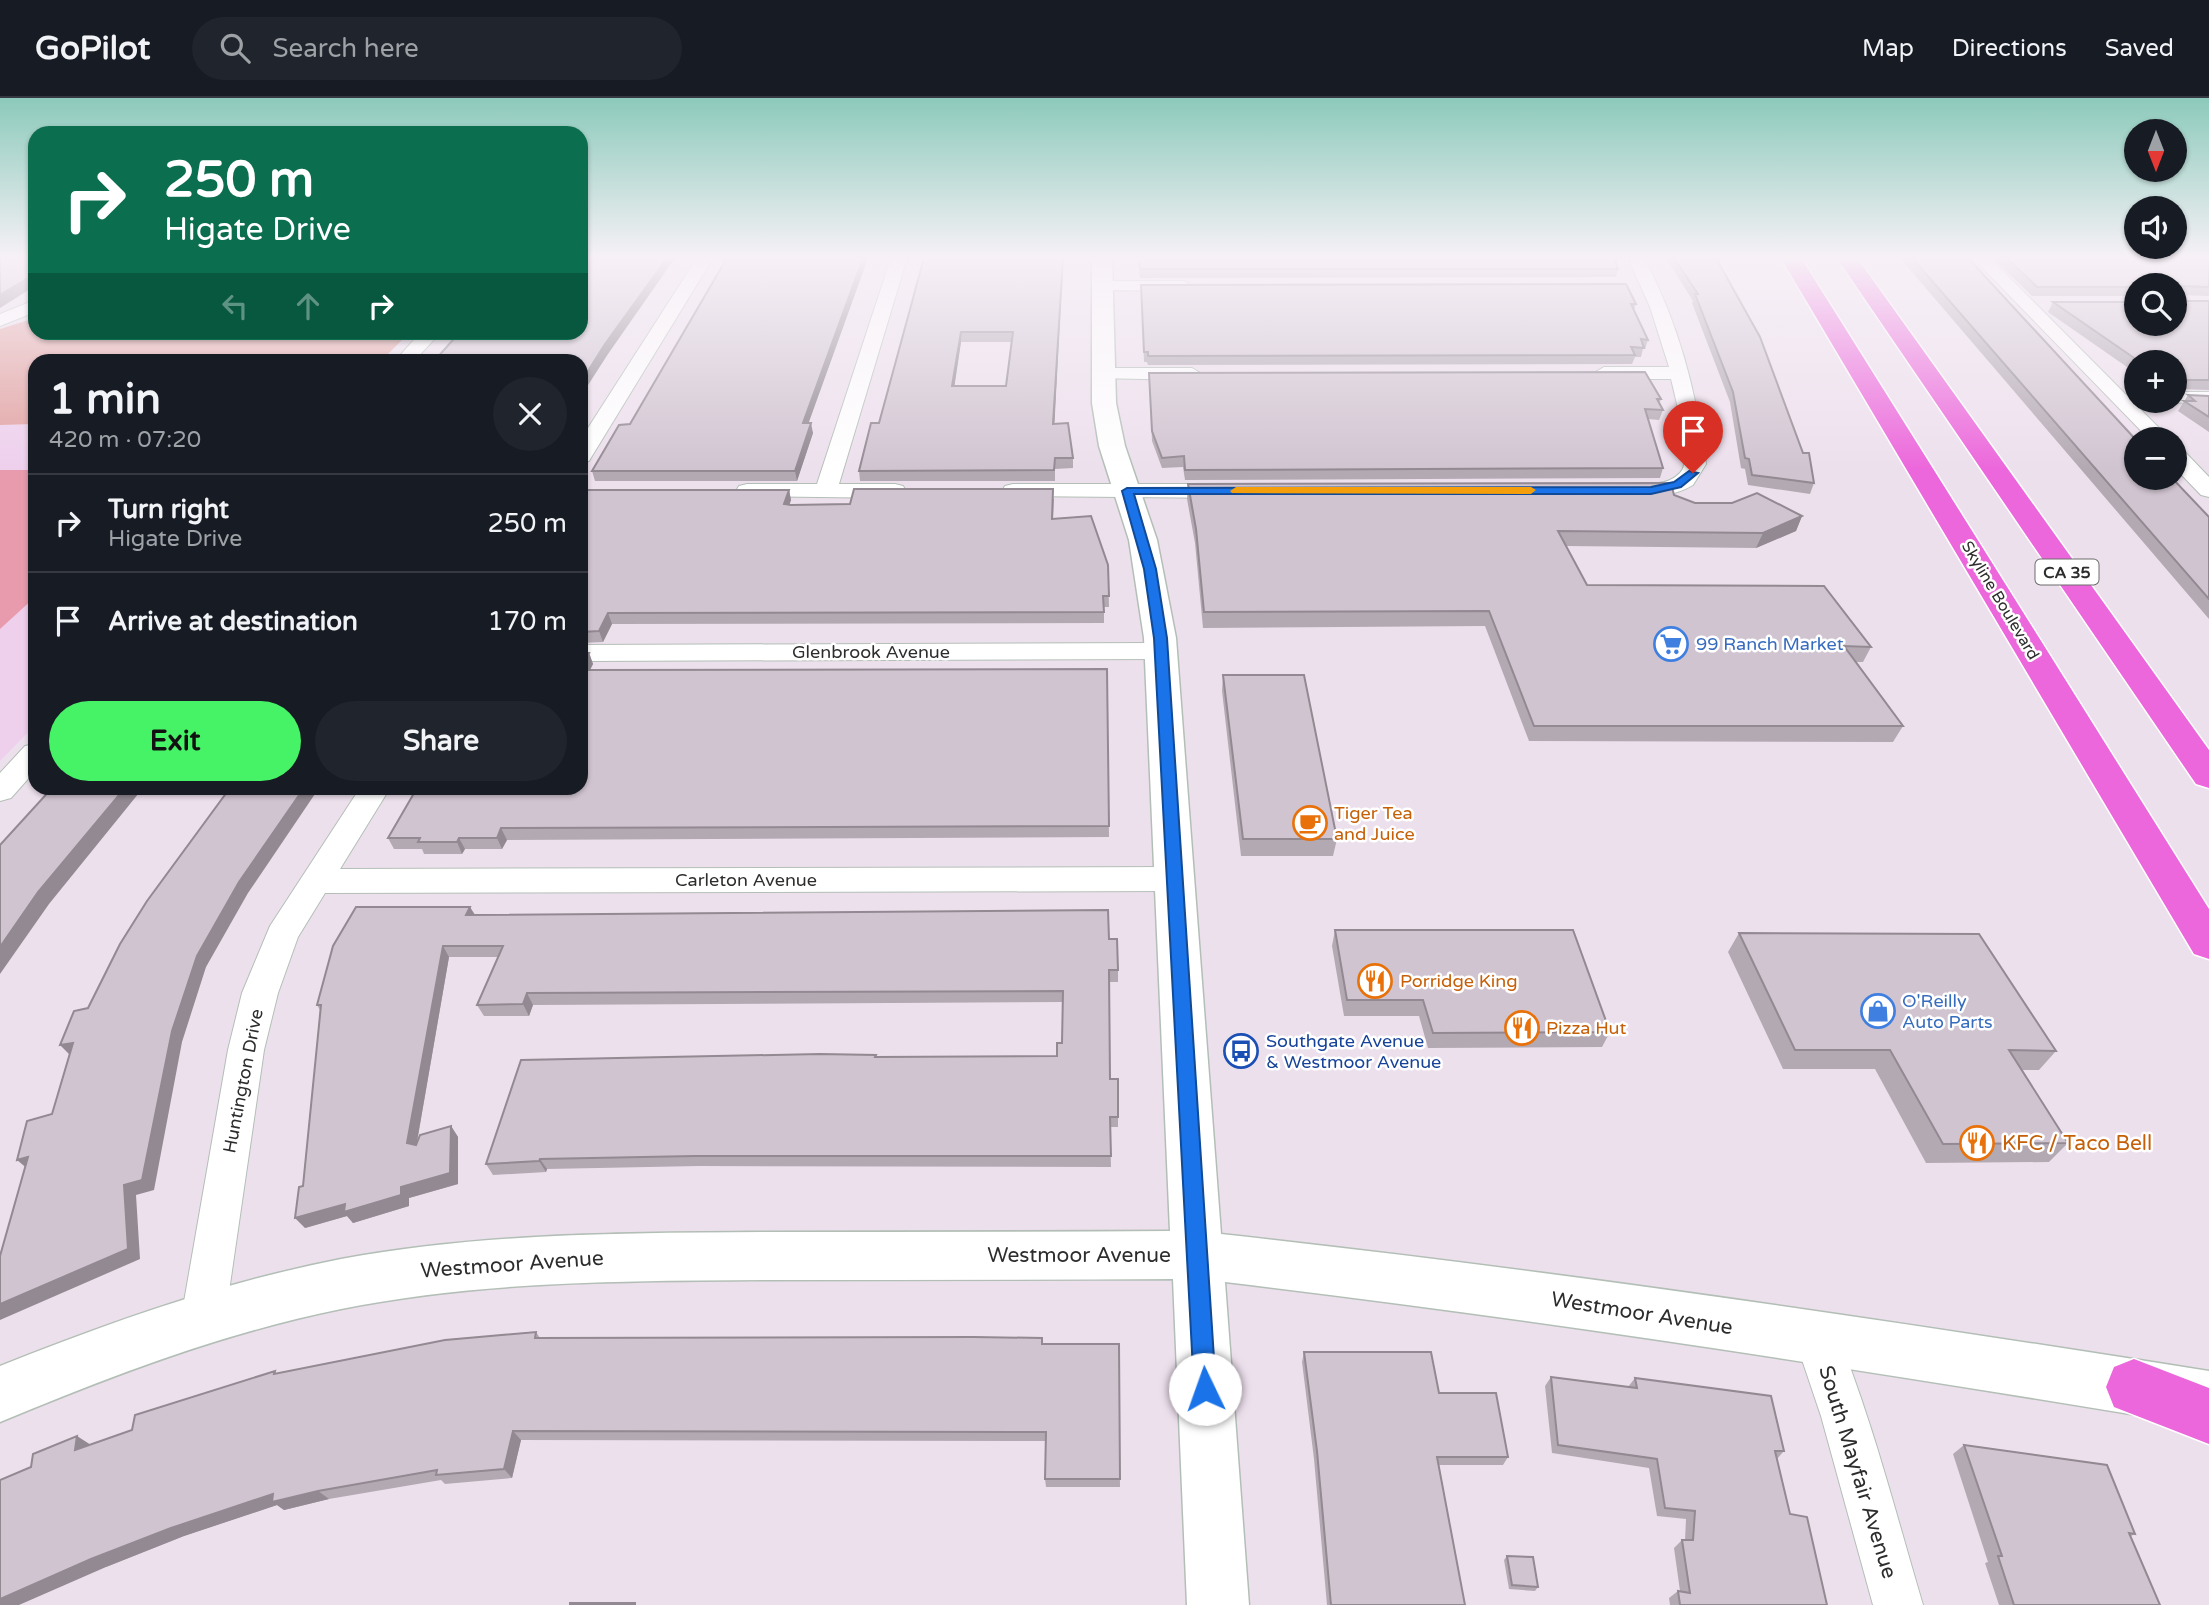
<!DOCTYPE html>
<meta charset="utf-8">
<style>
body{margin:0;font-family:"Varela Round",sans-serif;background:#20242c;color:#f1f3f6;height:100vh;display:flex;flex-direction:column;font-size:26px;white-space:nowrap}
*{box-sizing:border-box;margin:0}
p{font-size:23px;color:#9ea1a6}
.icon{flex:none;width:38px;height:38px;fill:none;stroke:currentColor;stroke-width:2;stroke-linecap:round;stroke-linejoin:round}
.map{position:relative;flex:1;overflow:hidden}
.sheet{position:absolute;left:28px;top:256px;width:560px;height:441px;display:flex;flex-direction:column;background:#171b24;border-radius:21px;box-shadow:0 2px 5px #0004}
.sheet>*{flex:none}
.banner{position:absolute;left:28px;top:28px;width:560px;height:214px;border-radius:21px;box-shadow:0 2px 5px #0004;background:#0b6e4f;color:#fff;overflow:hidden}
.needle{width:46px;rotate:180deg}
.controls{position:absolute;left:2124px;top:21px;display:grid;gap:14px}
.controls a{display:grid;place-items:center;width:63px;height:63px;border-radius:50%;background:#171b24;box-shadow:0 2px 5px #0004;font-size:35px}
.pin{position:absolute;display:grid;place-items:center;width:60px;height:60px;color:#fff;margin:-72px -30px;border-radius:50% 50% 50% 0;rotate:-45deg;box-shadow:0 0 7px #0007}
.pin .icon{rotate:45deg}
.me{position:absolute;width:77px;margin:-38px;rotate:357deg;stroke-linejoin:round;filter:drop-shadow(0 0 5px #0008)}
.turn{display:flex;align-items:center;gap:24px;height:147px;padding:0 21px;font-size:32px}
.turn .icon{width:91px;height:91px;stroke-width:2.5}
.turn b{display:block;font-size:49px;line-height:60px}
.lanes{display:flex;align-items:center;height:66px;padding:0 21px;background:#0003;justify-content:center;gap:35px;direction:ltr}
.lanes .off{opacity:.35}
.round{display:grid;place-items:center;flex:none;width:74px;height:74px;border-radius:37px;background:#20242c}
.overview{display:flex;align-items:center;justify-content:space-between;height:119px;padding:0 21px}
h1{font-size:42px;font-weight:800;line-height:52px}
.cta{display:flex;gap:14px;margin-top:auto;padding:14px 21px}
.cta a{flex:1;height:80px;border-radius:42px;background:#47f366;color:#111;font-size:28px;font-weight:800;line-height:80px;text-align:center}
.cta a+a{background:#20242c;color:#f1f3f6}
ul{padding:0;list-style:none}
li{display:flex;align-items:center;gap:21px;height:98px;padding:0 21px;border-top:2px solid #363941}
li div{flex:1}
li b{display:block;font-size:26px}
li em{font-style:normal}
header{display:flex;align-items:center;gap:42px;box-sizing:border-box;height:98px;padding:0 35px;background:#171b24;border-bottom:2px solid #363941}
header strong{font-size:33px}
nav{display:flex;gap:38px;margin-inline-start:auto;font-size:24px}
.search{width:490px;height:63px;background:#20242c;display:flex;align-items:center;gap:18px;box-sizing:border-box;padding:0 24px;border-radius:38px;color:#9ea1a6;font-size:26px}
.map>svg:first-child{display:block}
.education{fill:#eed0ed}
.green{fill:#e1a09f}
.pitch{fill:#e89bac}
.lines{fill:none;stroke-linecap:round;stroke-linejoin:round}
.street-casing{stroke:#b3bfb6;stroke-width:2}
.secondary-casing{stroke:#b3bfb6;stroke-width:3}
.primary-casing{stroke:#fff;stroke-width:3}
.street{fill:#fff;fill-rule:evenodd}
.secondary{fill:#fff;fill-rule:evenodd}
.primary{fill:#ec67db;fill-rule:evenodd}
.wall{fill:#b3a9b3;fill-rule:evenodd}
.shaded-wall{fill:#928992}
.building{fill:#d0c4d0;stroke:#928992;stroke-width:2;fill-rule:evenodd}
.route{fill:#1a73e8;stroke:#114b97;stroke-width:2}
.slow{fill:#f59e0b}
.labels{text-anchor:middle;stroke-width:5;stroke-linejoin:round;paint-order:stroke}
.shield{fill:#fff;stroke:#6c6c6c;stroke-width:2}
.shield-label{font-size:16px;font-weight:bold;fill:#2d2d2d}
.far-street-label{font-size:16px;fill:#2d2d2d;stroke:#fff}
.shop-label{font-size:18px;fill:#366cbe;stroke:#fff;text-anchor:start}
.street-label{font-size:18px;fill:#2d2d2d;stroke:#fff}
.food-label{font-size:18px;fill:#c56008;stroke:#fff;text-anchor:start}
.transit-label{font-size:18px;fill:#164399;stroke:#fff;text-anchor:start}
.near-food-label{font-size:21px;fill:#c56008;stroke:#fff;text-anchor:start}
.near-street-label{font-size:21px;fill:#2d2d2d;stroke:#fff}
</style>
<header>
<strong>GoPilot</strong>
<div class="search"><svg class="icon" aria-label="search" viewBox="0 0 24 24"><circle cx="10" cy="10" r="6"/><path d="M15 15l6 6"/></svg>Search here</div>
<nav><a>Map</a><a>Directions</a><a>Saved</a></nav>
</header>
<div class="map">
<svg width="2209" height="1507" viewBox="0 0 2209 1507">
<rect width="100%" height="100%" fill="#ede0ed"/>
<path class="education" d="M35,326V627L0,663V327Z"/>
<path class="green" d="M35,220V234L409,235L382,262H35V326L0,327V231Z"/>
<path class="pitch" d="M0,372H35V499L0,531Z"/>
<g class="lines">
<g class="street-casing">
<path id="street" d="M697,160H713L592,358L589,363L581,364V341Z
M891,160H907L839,386H895L903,388L906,393L903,398L895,400L739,398L736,393L739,388L747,386H817Z
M1628,160H1644C1679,226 1696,293 1706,366L1693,387C1673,399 1644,402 1621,397L1618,392L1621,387C1637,383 1655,389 1670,382C1676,379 1683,374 1684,367C1687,348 1676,300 1671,281H1604L1594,275L1604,269H1669L1650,209Z
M1973,160H1990L2170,341H2149Z
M1102,183H1184L1193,188L1184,193L1096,192L1093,188Z
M35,202V214L0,228V216Z
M421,234H441L415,262H396Z
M1102,270H1192L1202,276L1192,282L1095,280L1092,276Z
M2175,294H2209V306L2168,304L2175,303Z
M2175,351L2183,352L2209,379V399L2201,397L2175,370Z
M1013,386H1231L1239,388L1242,393L1239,398L1231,400L1005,398L1002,393L1005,388Z
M1161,545L1170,547L1174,553L1170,559L1161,561L581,563V547Z
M35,646V673L11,700L0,703V675L25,648Z
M360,690H390L340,771L1176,769L1187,773L1192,781L1187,789L1176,793L325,795L298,839L278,895L264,952L225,1221L218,1236L203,1242L188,1236L181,1221L228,952L242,895L270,828Z
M1817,1219L1833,1226C1871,1316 1895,1413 1923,1507H1873L1821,1318L1795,1241L1801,1226Z"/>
</g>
<g class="secondary-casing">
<path id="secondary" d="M1092,160H1112L1116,305L1125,348L1157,442L1176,540L1221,1136C1552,1172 1880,1221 2209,1273V1329C1882,1275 1554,1223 1225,1184L1249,1507H1187L1173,1181C1037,1182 901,1182 765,1182C622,1183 481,1183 341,1211C223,1235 111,1278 0,1324V1268C111,1224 223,1184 341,1161C482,1135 622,1135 764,1134C900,1134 1035,1134 1170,1133L1144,540L1129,442L1099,348L1092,305Z"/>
</g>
<g class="primary-casing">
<path id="primary" d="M1781,160H1801L2209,811V861L2194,856Z
M1837,160H1857L2209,652V690L2196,686Z
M2134,1261L2209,1290V1346L2114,1309L2106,1289L2114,1269Z"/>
</g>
<use href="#street" class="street"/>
<use href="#secondary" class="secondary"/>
<use href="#primary" class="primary"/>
</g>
<path class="wall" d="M727,160H868L808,325L813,335L797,383H595L592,373L630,326Z
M924,160H1063L1054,326L1073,360V370L1055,371V383H860L859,373L879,325ZM961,244H1011L1006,288H954Z
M1138,160H1618L1616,166L1618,171L1616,179L1140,180Z
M1666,160H1718L1720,162L1719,166L1814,385L1810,396L1748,387L1745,371L1741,370L1730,304L1692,205L1693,203Z
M1900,160H1968L2117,322L2209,419V521Z
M1993,160H2209V198L2179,197L2178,201L2181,203H2209V292L2178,291L2175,296V264H2137V276L2048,214L2053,204L2137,226L2175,187H2137V198H2032Z
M1141,187L1636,206L1634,212L1648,242L1645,251H1643L1641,259H1635L1632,266L1148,267L1147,264H1144Z
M1149,275L1661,301L1659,306L1663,312L1659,322L1648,321L1663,370L1660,380L1185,382L1183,369L1162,370L1152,343Z
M2188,297L2209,298V334L2178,313Z
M1188,386L1674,397L1695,405L1802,418L1796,433L1756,450L1566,448L1587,487L1871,549L1863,564H1856L1903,628L1893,644L1529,643L1485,528L1203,530L1195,445L1187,401Z
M581,392H789L791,402L789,407L1054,401L1053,421L1108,467L1109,509H1104V525L612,526L603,544L581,545Z
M589,555L593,566L590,572L1107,571L1109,739L507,742L502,751H465L462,756H424L422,751H394L388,740Z
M1223,577L1337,741L1333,758H1241L1222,593Z
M475,817L1109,841L1118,872V884H1109L1110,981L1118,1019V1029H1110L1111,1069L699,1068L547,1071L546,1074L493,1077L486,1066L876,957V959L1057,958L1062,945L1063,904L533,907L529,918H484L477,907L498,859H449L417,1044L451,1028L458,1039V1086L409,1100V1108L353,1125L347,1118L305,1130L320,912L317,907Z
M1335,832L1610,934L1602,949L1428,950L1419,918H1344L1332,848Z
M1739,835L2056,953L2039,972H2021L2068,1045L2049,1064L1926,1065L1875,971H1783L1728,854Z
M536,1234L540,1240H1042L1043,1246H1119L1120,1389H1046L1045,1381L1046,1343L521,1342L512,1380L445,1386L441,1382L329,1401L284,1412L277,1407L184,1438L106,1469L90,1347L132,1332L278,1276Z
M1304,1254L1439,1295L1508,1359L1503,1367H1439L1465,1507H1327L1314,1361L1302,1264Z
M1551,1279L1628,1289L1635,1280L1784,1353L1777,1361L1790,1416L1827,1507H1670L1669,1500L1678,1493H1680L1674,1450L1682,1442H1685L1686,1421L1657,1418L1649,1370L1552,1355L1545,1288Z
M1964,1347L2135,1436L2131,1438L2160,1507H1999L1985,1465L1988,1464L1953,1356Z
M1507,1458L1538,1489L1535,1493L1509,1491L1504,1462Z"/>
<path class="shaded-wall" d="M667,160H675L608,256L581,298V284L605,246Z
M863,160H868L805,335L803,325Z
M1063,160L1054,335L1053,326Z
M35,176V188L0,210V197Z
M961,234V244L953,298L952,288Z
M811,325L813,335L797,383L795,373Z
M789,392L791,402L786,417L784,406Z
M1802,418L1796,433L1756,450L1763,435Z
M608,515L612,526L603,544L599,533Z
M589,555L593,566L584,583L581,570Z
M125,690H143L49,806L0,876V849L38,794Z
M304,690H319L248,795L206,869L182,944L154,1092L136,1097L140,1161L0,1222V1206L124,1087L172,933L197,858L239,784Z
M501,730L507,742L502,751L497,740Z
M459,740L465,751L462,756L457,744Z
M470,809L477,820L466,817Z
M443,848L449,859L415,1055L407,1045Z
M527,895L533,907L529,918L523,906Z
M73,945L72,959L60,947Z
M451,1028L458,1039V1086L409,1100V1108L353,1125L347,1118L305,1130L295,1120L401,1089Z
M28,1059L29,1072L17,1062Z
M540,1061L547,1071L546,1074L539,1063Z
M513,1333L521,1342L512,1380L504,1371Z
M77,1338L91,1347L75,1352Z
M318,1393L329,1401L284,1412L277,1407L184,1438L106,1469L19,1507H0V1501L91,1461L171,1430L273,1396Z"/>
<path class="building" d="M0,160H35V176L0,197Z
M581,160H667L605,246L581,284V262H435L460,234H581Z
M727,160H863L803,325H811L795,373H592L619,327L630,326Z
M924,160H1063L1053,326L1068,325L1073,360H1055L1054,372L859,373L871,325H879ZM961,234H1013L1006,288H952Z
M1139,160H1618H1614L1618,171H1140Z
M1674,160H1718L1720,162H1717L1760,239L1803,355H1809L1814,385L1752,377L1749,361L1745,360L1733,294L1695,196H1698Z
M1912,160H1968L2137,343V380H2172L2209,419V501Z
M2007,160H2209V189L2180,188L2178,201L2181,203H2209V282H2181L2178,291L2175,289V264H2140L2053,204H2137V226H2175V187H2137V189H2037Z
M1626,186L1636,206H1631L1648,242L1641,241L1644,250L1631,249L1635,257L1148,258V254H1144L1141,187Z
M1645,274L1661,301H1657L1663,312L1645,311L1663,370L1185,372L1184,358L1162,360L1152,333L1149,275Z
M2188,297L2209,298V319L2184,303H2195Z
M1671,385L1674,397L1695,405H1732L1757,395L1802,418L1763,435L1558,433L1587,487L1824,488L1871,549L1844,548L1903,628H1534L1489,513L1204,514L1196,431L1188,386Z
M854,391H1053L1052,421L1091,418L1108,467L1109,498H1103L1104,514L608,515L599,533L581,534V392H789L784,406L791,407L850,406Z
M581,555H589L581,570Z
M1107,571L1109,728L501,730L497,740H459L457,744H418L420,740H388L417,690H581V572Z
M1223,577H1304L1337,741H1243Z
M52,690H125L38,794L0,849V747Z
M230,690H304L239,784L197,858L172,933L142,1082L124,1087L128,1151L0,1206V1158L28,1059L17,1062L27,1023L52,1016L73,945L60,947L74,913L88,910L120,846L147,803Z
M356,809H470L466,817L1108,812L1109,841H1117L1118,872H1109L1110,981H1118V1019H1110L1111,1058H695L540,1061L539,1063L486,1066L521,962L820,956L876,957L875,959L1057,958V945H1062L1063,893L527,895L523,906L477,907L503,848H443L407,1045L416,1047L420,1037L451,1028L450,1075L401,1089V1097L344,1114L345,1106L295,1120L299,1089L303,1088L321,907H317L333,848Z
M1335,832H1573L1610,934L1433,935L1423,902H1347Z
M1739,835L1979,836L2056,953L2009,952L2068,1045L1943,1046L1890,952H1795Z
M536,1234L535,1240L974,1239L1042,1240V1246H1119L1120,1381H1045L1046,1334L513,1333L504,1371L436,1377L437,1372L318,1393L272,1404L273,1396L171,1430L91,1461L0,1501V1382L31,1369L33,1356L77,1338L75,1352L132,1332L135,1317L275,1273L274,1276L445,1242Z
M1304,1254H1431L1439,1295H1496L1508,1359H1437L1465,1507H1331L1317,1353Z
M1551,1279L1637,1290L1635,1280L1771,1298L1784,1353H1775L1790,1416L1807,1419L1827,1507H1680L1678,1493L1690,1495L1682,1442H1693L1695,1413L1665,1410L1657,1361L1558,1347Z
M1964,1347L2107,1367L2135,1436L2129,1435L2160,1507H2014L1998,1458H2002Z
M1507,1458L1533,1459L1538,1489L1512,1487Z
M570,1505H635V1507H570Z"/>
<linearGradient id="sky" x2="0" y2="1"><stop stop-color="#8ccabb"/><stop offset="0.43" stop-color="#f7f1f7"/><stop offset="1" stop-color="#f7f1f7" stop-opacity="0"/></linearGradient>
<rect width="2209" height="371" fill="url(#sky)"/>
<path class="route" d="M1689,373L1698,375L1681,389L1651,396H1134L1156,471L1167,540L1216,1291L1213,1299L1205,1303L1197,1299L1194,1291L1154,540L1144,471L1122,393L1127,390L1651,389L1674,384Z"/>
<path class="slow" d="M1236,389H1531L1536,392L1531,396L1232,395L1230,393Z"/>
<defs>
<g id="supermarket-ring" transform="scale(1.75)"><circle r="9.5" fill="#fff" stroke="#3f7fe0" stroke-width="1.5"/><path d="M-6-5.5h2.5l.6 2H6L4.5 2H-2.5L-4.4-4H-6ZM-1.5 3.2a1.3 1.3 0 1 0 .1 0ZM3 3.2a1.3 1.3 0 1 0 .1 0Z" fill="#3f7fe0"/></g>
<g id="cafe-ring" transform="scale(1.75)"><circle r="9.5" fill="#fff" stroke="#e8710a" stroke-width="1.5"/><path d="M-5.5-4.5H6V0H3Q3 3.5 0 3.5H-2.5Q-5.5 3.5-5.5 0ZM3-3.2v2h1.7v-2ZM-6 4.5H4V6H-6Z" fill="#e8710a"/></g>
<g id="restaurant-ring" transform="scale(1.75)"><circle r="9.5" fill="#fff" stroke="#e8710a" stroke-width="1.5"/><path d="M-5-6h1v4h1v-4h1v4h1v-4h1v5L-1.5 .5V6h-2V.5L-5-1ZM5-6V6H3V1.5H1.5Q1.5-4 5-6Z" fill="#e8710a"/></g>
<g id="shop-ring" transform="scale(1.75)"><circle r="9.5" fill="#fff" stroke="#3f7fe0" stroke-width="1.5"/><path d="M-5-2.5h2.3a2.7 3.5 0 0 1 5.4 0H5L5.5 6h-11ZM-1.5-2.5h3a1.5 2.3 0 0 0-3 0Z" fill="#3f7fe0"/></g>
<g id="bus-ring" transform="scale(1.75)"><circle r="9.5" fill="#fff" stroke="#1a4fb4" stroke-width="1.5"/><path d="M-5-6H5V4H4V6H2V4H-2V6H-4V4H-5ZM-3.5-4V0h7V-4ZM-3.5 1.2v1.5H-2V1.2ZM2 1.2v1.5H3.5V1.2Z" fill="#1a4fb4"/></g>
</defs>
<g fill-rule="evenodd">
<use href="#supermarket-ring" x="1671" y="546"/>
<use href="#cafe-ring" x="1310" y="725"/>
<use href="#restaurant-ring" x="1375" y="883"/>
<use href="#shop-ring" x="1878" y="913"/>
<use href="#restaurant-ring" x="1522" y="930"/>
<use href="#bus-ring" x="1241" y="953"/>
<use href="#restaurant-ring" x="1977" y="1045"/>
</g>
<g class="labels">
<rect class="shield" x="2035.5" y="461.5" width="63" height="25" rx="5"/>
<g class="shield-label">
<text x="2067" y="480">CA 35</text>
</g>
<g class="far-street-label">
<text transform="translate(2001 502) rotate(59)" y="6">Skyline Boulevard</text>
</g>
<g class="shop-label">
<text x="1696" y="552">99 Ranch Market</text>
<text x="1902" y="909">O'Reilly<tspan x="1902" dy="21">Auto Parts</tspan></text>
</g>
<g class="street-label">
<text x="871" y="560">Glenbrook Avenue</text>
<text x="746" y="788">Carleton Avenue</text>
<text transform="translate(243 983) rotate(-79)" y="6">Huntington Drive</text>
</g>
<g class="food-label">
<text x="1334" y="721">Tiger Tea<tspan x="1334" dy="21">and Juice</tspan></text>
<text x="1400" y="889">Porridge King</text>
<text x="1546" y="936">Pizza Hut</text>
</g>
<g class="transit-label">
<text x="1266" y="949">Southgate Avenue<tspan x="1266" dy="21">&amp; Westmoor Avenue</tspan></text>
</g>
<g class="near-food-label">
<text x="2002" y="1052">KFC / Taco Bell</text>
</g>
<g class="near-street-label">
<text x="1079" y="1164">Westmoor Avenue</text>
<text transform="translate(512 1166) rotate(-4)" y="7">Westmoor Avenue</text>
<text transform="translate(1642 1215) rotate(9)" y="7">Westmoor Avenue</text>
<text transform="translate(1858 1374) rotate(73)" y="7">South Mayfair Avenue</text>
</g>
</g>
</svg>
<div class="controls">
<a><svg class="needle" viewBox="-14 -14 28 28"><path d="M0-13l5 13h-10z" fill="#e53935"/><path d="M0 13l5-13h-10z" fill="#9ea1a6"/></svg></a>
<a><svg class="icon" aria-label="sound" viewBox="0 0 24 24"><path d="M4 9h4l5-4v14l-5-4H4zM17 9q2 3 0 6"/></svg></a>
<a><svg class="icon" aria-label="search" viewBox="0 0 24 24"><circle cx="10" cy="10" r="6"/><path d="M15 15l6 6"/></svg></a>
<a>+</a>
<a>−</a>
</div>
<div class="pin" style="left:1693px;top:375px;background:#d93025"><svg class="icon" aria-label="arrive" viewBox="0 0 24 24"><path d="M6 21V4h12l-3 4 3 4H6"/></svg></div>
<svg class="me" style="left:1205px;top:1291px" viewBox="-20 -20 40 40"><circle r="19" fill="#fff"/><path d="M0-13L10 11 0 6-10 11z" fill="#1a73e8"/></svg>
<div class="banner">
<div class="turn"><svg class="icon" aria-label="right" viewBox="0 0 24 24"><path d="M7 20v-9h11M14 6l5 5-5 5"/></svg><div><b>250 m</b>Higate Drive</div></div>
<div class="lanes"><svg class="icon off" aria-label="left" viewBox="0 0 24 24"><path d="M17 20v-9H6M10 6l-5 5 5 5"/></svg><svg class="icon off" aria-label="ahead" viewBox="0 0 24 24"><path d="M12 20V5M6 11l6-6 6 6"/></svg><svg class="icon" aria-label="right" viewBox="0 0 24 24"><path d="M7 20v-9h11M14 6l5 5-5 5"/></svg></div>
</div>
<section class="sheet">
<div class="overview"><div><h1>1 min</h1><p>420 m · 07:20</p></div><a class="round"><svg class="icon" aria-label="close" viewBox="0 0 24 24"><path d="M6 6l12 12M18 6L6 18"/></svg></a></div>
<ul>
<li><svg class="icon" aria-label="right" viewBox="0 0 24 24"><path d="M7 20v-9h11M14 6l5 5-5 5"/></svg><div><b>Turn right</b><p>Higate Drive</p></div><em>250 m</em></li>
<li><svg class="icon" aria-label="arrive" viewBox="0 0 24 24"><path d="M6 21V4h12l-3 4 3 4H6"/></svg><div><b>Arrive at destination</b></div><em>170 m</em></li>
</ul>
<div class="cta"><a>Exit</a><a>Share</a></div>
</section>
</div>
